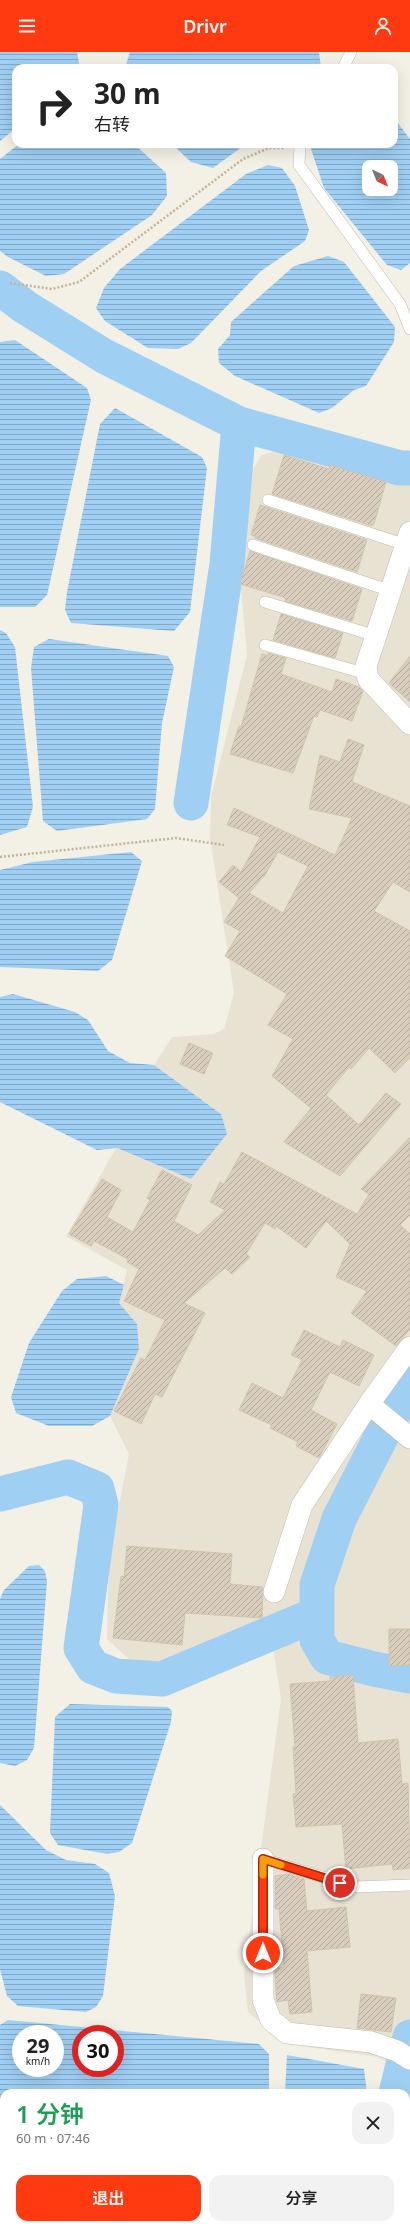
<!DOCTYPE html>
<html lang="zh">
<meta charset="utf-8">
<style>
body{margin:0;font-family:"Noto Sans","Noto Sans SC",sans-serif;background:#f2f2f2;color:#222;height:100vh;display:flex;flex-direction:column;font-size:15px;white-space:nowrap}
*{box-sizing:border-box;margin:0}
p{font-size:13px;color:#767676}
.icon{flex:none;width:22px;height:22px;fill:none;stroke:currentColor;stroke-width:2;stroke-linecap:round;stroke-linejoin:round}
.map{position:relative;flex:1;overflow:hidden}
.details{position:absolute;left:0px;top:2037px;width:410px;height:140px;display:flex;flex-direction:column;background:#fff;border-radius:12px 12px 0 0;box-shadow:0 4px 16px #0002}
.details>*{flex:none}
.hud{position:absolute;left:12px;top:12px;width:386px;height:84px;border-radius:12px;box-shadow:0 4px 16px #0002;background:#fff;color:#222;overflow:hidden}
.needle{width:26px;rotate:137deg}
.controls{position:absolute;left:362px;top:108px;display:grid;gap:8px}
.controls a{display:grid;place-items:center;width:36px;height:36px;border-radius:8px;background:#fff;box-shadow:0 4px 16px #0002;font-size:20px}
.speed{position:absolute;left:12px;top:1973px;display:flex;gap:8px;font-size:20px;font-weight:700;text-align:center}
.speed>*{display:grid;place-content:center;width:52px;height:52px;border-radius:50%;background:#fff;box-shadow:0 4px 16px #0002;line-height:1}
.speed small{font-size:10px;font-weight:400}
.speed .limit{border:6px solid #d22;background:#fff;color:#111}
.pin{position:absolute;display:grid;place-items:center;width:34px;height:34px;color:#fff;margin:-17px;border:2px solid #fff;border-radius:50%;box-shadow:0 1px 4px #0007}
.me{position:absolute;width:44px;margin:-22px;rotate:0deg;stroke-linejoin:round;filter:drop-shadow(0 0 3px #0008)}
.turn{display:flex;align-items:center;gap:14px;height:84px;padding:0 16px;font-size:18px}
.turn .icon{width:52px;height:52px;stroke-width:2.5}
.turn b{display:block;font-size:28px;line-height:34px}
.round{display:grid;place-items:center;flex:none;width:42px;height:42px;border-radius:12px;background:#f2f2f2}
.headline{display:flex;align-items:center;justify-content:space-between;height:68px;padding:0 16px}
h1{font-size:24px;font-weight:600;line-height:30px;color:#1e9e55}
.action{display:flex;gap:8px;margin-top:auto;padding:8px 16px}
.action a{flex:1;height:46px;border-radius:12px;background:#ff3a11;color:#fff;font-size:16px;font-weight:600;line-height:46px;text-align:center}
.action a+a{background:#f2f2f2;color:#222}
header{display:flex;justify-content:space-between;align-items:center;height:52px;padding:0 16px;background:#ff3a11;color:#fff;font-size:18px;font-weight:600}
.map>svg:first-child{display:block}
.residential{fill:#e8e2d3}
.water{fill:url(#water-rules);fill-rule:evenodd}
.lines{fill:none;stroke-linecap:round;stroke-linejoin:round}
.river{stroke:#9fcff3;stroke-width:35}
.building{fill:url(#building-hatch);stroke:#d1c4ad;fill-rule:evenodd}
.service-casing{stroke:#c2bbaa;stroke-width:12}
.minor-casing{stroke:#c2bbaa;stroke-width:22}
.path{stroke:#c2b498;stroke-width:2.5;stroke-dasharray:2 2;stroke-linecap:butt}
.service{stroke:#fff;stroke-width:11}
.minor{stroke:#fff;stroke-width:21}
.route-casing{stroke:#a6260b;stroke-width:10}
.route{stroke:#ff3a11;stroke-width:7}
.slow{stroke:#f59e0b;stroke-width:7}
</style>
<header><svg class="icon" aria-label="menu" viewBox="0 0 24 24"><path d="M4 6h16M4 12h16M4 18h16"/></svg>Drivr<svg class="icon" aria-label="person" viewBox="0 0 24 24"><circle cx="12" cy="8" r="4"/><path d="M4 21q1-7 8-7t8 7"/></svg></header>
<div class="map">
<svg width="410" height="2177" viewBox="0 0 410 2177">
<defs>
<pattern id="water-rules" width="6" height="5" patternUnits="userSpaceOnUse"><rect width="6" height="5" fill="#9fcff3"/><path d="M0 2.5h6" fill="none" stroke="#83a9c6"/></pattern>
<pattern id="building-hatch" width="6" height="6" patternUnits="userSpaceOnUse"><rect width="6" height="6" fill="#d9cebd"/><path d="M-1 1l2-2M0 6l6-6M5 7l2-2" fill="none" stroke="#b2a99a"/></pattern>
</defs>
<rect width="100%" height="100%" fill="#f3f0e5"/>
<path class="residential" d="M280,398L410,427V2024L378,2005L287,1992L248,1960L244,1923L281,1647L269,1570L158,1612H134L107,1587L109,1505L129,1402L110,1364L139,1297L137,1272L119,1251L127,1218L66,1184L116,1096L191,1127L221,1062L154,1013L172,985L214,982L224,977L234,941L210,785L211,745L247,603L238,504L252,418L262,403Z
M410,2029V2111L406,2102V2048Z"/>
<path class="water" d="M0,0H77L80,16H16V76L0,89Z
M130,0H319L321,16H125Z
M394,66L410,87V211L401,218L387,213L324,136L311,97L314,92H394ZM369,115H391V137H369Z
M19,92H134L166,121L167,144L152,163L64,222L46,224L8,205L0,199V107Z
M172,92H246L213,116L191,110Z
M268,113L282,116L295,134L309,178L305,189L261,219L191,291L178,297L148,296L105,269L96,256L104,236L120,217L246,122Z
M328,204L344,210L395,275L394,290L366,334L354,338L332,356L319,361L235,324L219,311L218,297L230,283L231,270L294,214Z
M15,288L87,336L91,348L47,543L35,555H0V290Z
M115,356L202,405L207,416L190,560L174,579L71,571L65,558L67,540L100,372Z
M0,578L6,581L15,595L33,755L27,775L0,783Z
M49,587L168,604L174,615L162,671L155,757L147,767L57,779L43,769L31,616L34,595Z
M131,800L142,809L112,908L98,919L0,915V818L33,810Z
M13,942L75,960L88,968L108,999L130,1011L154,1013L221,1062L227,1082L191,1127L117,1096L97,1098L0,1050V945Z
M106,1224L124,1233L119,1251L137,1272L139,1297L110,1364L92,1374H49L16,1361L11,1345L29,1291L62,1239L77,1227Z
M39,1513L45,1519L47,1529L34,1696L27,1708L15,1714L0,1711V1547L4,1538L29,1514Z
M70,1652L168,1655L172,1659L171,1670L132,1791L119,1800L107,1802L58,1793L50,1781L55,1665Z
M0,1753L46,1798L66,1808L95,1812L109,1821L115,1844L103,1944L96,1955L86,1960L18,1954L7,1944L0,1917Z
M8,1968L259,1992L269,2002V2041H4V2104L0,2103V1973ZM21,1982H55V2016H21ZM81,1982H115V2016H81Z
M287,2003L364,2017L367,2041H285Z
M0,2113L4,2114V2173H259V2177H0Z
M278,2173H357L356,2177H278Z"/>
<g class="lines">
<path class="river" d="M0,236L25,255L104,304L239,372L400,416H410
M191,751L227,512L239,372
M410,1332L404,1340L339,1467L317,1533V1588L327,1605L374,1617L410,1624
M0,1442L68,1425L97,1437L101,1453L81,1596L93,1615L116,1624L162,1627L317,1562
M396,2041L410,1985
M389,2177V2173"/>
</g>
<path class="building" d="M284,403L329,417L330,413L386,430L374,472L372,474L272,442Z
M260,453L367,488L357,520L255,486V484L251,483Z
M250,499L362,537L352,569L285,549L286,547L283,545L240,532Z
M281,562L343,581L335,606L273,588Z
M268,601L286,606L281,622L332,640L336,627L359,635L363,639L352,669L320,658L317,665L314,664L293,721L230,702L239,674L241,675L262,602L268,604Z
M410,604V650L389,631Z
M348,687L364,693L352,730L410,754V840L393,830L374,859L410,879V1006L395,1021L369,996L351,1017L349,1015L326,1043L359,1073L386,1041L401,1052L340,1124L284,1090L311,1056L272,1024L293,987L268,973L287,942L225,904L240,879L224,870L239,846L219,830L233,813L241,820L260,785L227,773L234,756L335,803L352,766L309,757L320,703L340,710ZM278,800L308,814L283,861L249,841L265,823Z
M189,991L213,1001L204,1022L180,1012Z
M410,1085V1163L400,1173L410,1182V1277L396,1294L351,1261L367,1239L336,1225L350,1192L326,1169L306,1196L276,1174L275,1177L265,1171L246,1202L250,1205L232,1222L225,1216L184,1251L205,1261L162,1345L155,1342L141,1372L114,1359L141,1306L145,1308L165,1268L124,1249L139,1217L127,1210L128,1207L94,1189L91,1194L69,1182L102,1127L121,1138L107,1165L133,1180L150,1148L147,1146L162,1118L192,1133L174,1169L198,1183L225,1158L210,1150L220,1130L224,1132L242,1100L357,1162L369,1142L361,1137Z
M304,1278L340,1295L343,1288L374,1303L359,1334L330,1320L311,1358L337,1372L319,1406L296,1394L298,1390L270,1376L272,1373L239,1358L252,1331L283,1346L302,1308L291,1303Z
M127,1494L232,1502L230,1532L263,1535L262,1566L185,1561L182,1593L113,1586L121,1524L124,1525Z
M389,1577H410V1613L389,1614Z
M353,1623L358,1691L398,1687L402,1732L408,1731L410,1816L393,1818L392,1812L346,1817L342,1772L296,1775L293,1742L296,1741L293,1695H295L290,1632L330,1629V1625Z
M289,1822L304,1827L307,1859L346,1855L350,1895L307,1899L312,1960L290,1962L288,1948L277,1950L275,1924V1916L284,1915L279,1857H275V1824Z
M361,1942L396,1946L391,1980L357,1976Z"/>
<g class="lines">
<g class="service-casing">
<path id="service" d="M343,16L351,0
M300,92L299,113L400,252L410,277
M268,448L406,493
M253,493L391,539
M265,550L376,584
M265,593L367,622
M263,1807L355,1835L410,1833"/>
</g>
<g class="minor-casing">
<path id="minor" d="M410,480L366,614L368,627L410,672
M369,1352L410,1386
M274,1540L302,1453L369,1352L410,1295
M263,1807V1948L271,1968L287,1981L371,1990L397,1999L410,2007"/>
</g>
<path class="path" d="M10,231L52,237L79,230L243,107L269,96H284
M0,805L176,786L224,793"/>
<use href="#service" class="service"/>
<use href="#minor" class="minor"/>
</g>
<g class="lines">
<g class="route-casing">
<path id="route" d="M263,1901V1807L340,1831"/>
</g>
<use href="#route" class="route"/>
<path class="slow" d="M263,1823V1807L281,1813"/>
</g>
</svg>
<div class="controls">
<a><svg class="needle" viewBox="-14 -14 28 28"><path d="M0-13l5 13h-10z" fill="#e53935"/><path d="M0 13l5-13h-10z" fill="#767676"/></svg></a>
</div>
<div class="speed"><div>29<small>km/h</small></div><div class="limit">30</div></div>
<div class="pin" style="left:340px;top:1831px;background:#d93025"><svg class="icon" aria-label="arrive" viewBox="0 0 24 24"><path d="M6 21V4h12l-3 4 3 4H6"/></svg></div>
<svg class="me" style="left:263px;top:1901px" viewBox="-20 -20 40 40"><circle r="17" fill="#ff3a11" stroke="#fff" stroke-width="3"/><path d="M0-11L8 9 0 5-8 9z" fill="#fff"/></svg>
<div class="hud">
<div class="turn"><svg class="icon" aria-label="right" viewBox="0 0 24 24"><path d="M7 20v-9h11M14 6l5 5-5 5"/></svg><div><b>30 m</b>右转</div></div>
</div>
<section class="details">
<div class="headline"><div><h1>1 分钟</h1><p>60 m · 07:46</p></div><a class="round"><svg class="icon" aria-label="close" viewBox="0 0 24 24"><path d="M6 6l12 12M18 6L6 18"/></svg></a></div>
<div class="action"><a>退出</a><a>分享</a></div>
</section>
</div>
